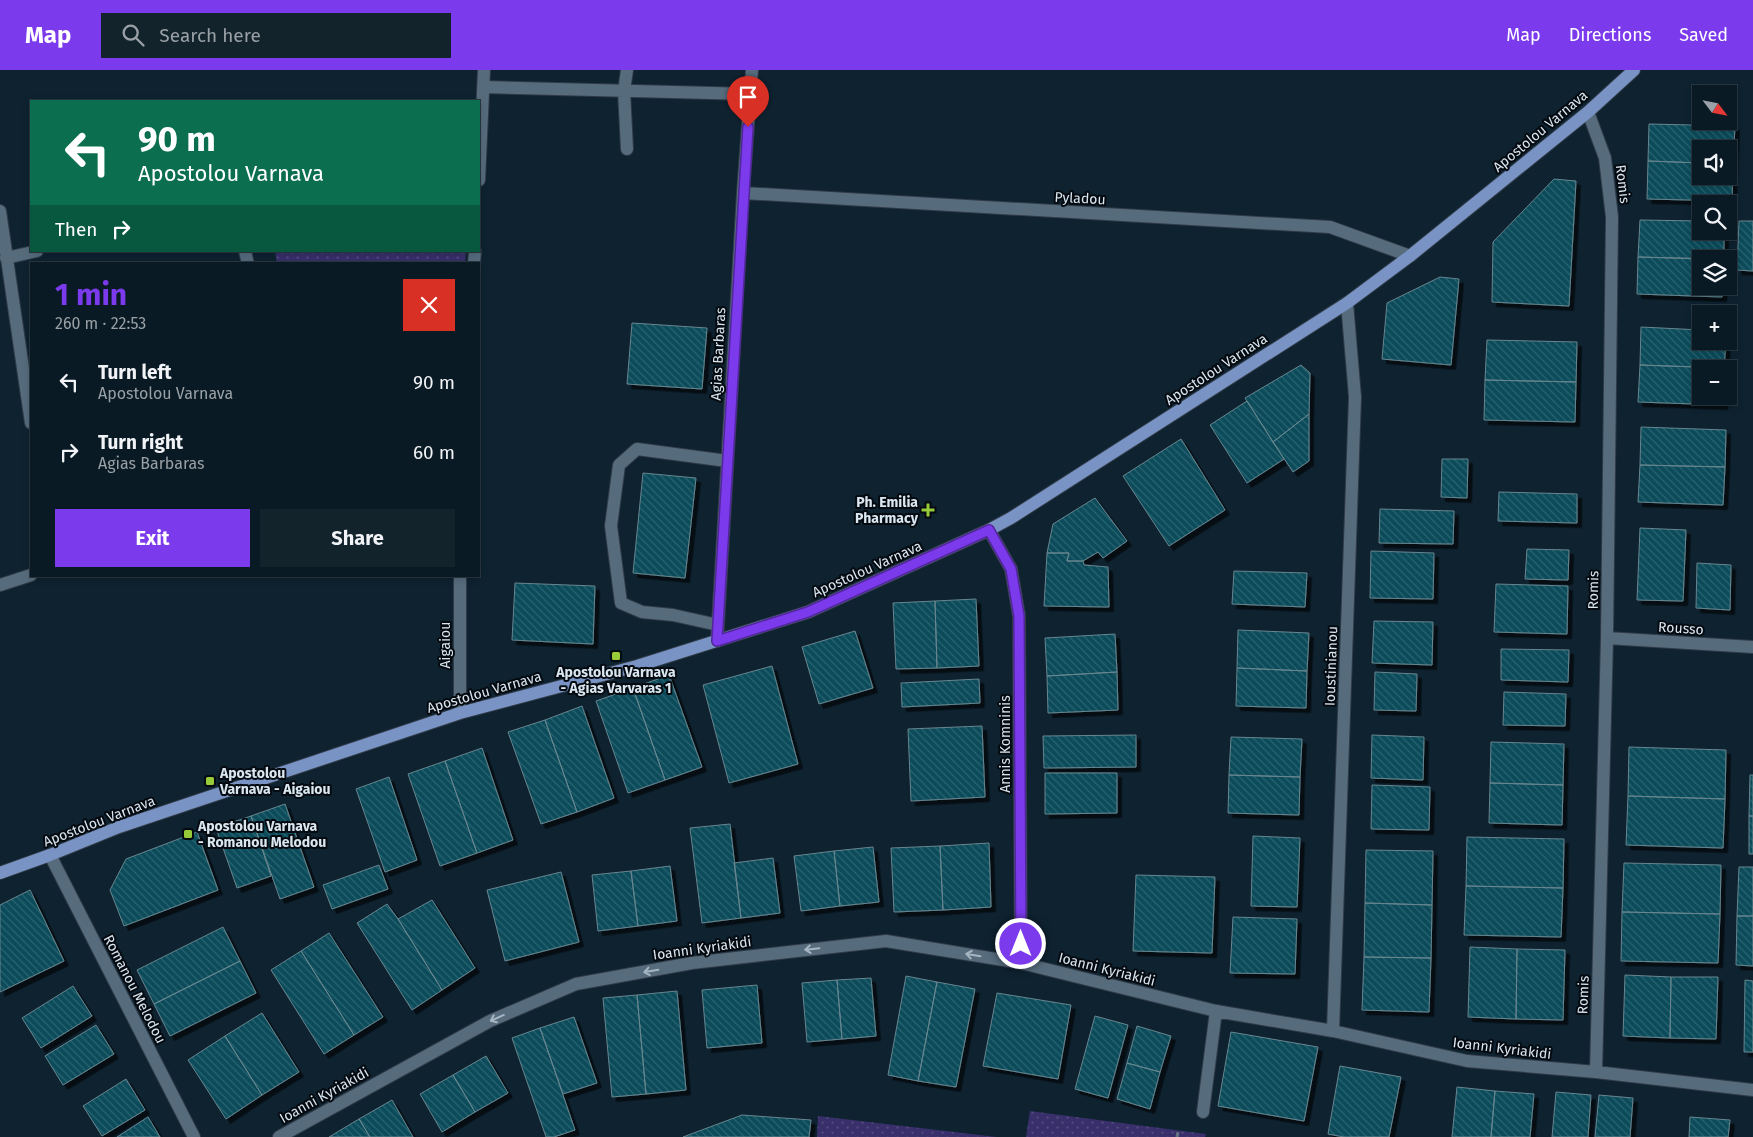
<!DOCTYPE html>
<meta charset="utf-8">
<style>
body{margin:0;font-family:"Fira Sans",sans-serif;background:#13232c;color:#f1f3f6;height:100vh;display:flex;flex-direction:column;font-size:19px;white-space:nowrap}
*{box-sizing:border-box;margin:0}
p{font-size:16px;color:#99a1a6}
.icon{flex:none;width:28px;height:28px;fill:none;stroke:currentColor;stroke-width:2;stroke-linecap:round;stroke-linejoin:round}
.map{position:relative;flex:1;overflow:hidden}
.details{position:absolute;left:30px;top:192px;width:450px;height:315px;display:flex;flex-direction:column;background:#0a1a24;border-radius:0px;box-shadow:0 2px 8px #0003,0 0 0 1px #2a3841}
.details>*{flex:none}
.banner{position:absolute;left:30px;top:30px;width:450px;height:152px;border-radius:0px;box-shadow:0 2px 8px #0003,0 0 0 1px #2a3841;background:#0b6e4f;color:#fff;overflow:hidden}
.needle{width:32px;rotate:122deg}
.tools{position:absolute;left:1692px;top:15px;display:grid;gap:10px}
.tools a{display:grid;place-items:center;width:45px;height:45px;border-radius:0px;background:#0a1a24;box-shadow:0 2px 8px #0003,0 0 0 1px #2a3841;font-size:25px}
.pin{position:absolute;display:grid;place-items:center;width:42px;height:42px;color:#fff;margin:-51px -21px;border-radius:50% 50% 50% 0;rotate:-45deg;box-shadow:0 0 5px #0007}
.pin .icon{rotate:45deg}
.me{position:absolute;width:55px;margin:-28px;rotate:0deg;stroke-linejoin:round;filter:drop-shadow(0 0 4px #0008)}
.turn{display:flex;align-items:center;gap:18px;height:105px;padding:0 25px;font-size:22px}
.turn .icon{width:65px;height:65px;stroke-width:2.5}
.turn b{display:block;font-size:35px;line-height:42px}
.then{display:flex;align-items:center;height:48px;padding:0 25px;background:#0003;gap:10px;font-size:19px}
.round{display:grid;place-items:center;flex:none;width:52px;height:52px;border-radius:0px;background:#13232c}
.summary{display:flex;align-items:center;justify-content:space-between;height:85px;padding:0 25px}
h1{font-size:30px;font-weight:700;line-height:38px;color:#7c3aed}
.action{display:flex;gap:10px;margin-top:auto;padding:10px 25px}
.action a{flex:1;height:58px;border-radius:0px;background:#7c3aed;color:#fff;font-size:20px;font-weight:700;line-height:58px;text-align:center}
.action a+a{background:#13232c;color:#f1f3f6}
ul{padding:0;list-style:none}
li{display:flex;align-items:center;gap:15px;height:70px;padding:0 25px}
li div{flex:1}
li b{display:block;font-size:19px}
li em{font-style:normal}
header{display:flex;align-items:center;gap:30px;box-sizing:border-box;height:70px;padding:0 25px;background:#7c3aed;color:#fff}
header strong{font-size:24px}
nav{display:flex;gap:28px;margin-inline-start:auto;font-size:18px}
.search{width:350px;height:45px;background:#13232c;display:flex;align-items:center;gap:12px;box-sizing:border-box;padding:0 18px;border-radius:0px;color:#99a1a6;font-size:19px}
.map>svg:first-child{display:block}
.park{fill:url(#park-dots)}
.building{fill:url(#building-back-hatch);stroke:#68868f;filter:url(#shadow)}
.lines{fill:none;stroke-linecap:round;stroke-linejoin:round}
.minor-casing{stroke:#303b47;stroke-width:14}
.major-casing{stroke:#303b47;stroke-width:14}
.path{stroke:#647481;stroke-width:3;stroke-dasharray:5 2.5;stroke-linecap:butt}
.minor{stroke:#566c7d;stroke-width:12}
.major{stroke:#7893c4;stroke-width:12}
.oneway{stroke:#a5b5c2}
.route-casing{stroke:#51269a;stroke-width:12}
.route{stroke:#7c3aed;stroke-width:9}
.poi-dot{fill:#97cb38;stroke:#040a10;stroke-width:2}
.labels{text-anchor:middle;stroke-width:4;stroke-linejoin:round;paint-order:stroke}
.street-label{font-size:14px;fill:#dae6f0;stroke:#040a10}
.poi-label{font-size:14px;font-weight:bold;fill:#dae6f0;stroke:#040a10;text-anchor:start}
</style>
<header>
<strong>Map</strong>
<div class="search"><svg class="icon" aria-label="search" viewBox="0 0 24 24"><circle cx="10" cy="10" r="6"/><path d="M15 15l6 6"/></svg>Search here</div>
<nav><a>Map</a><a>Directions</a><a>Saved</a></nav>
</header>
<div class="map">
<svg width="1753" height="1067" viewBox="0 0 1753 1067">
<defs>
<pattern id="park-dots" width="8" height="8" patternUnits="userSpaceOnUse" patternTransform="scale(1.25)"><rect width="8" height="8" fill="#392f6b"/><path d="M2 2h.1M6 6h.1" fill="none" stroke="#554d80" stroke-width="1.8" stroke-linecap="round"/></pattern>
<pattern id="building-back-hatch" width="6" height="6" patternUnits="userSpaceOnUse" patternTransform="scale(1.25)"><rect width="6" height="6" fill="#094b5a"/><path d="M-1 5l2 2M0 0l6 6M5-1l2 2" fill="none" stroke="#2c6572"/></pattern>
<filter id="shadow"><feDropShadow dx="4.5" dy="4.5" stdDeviation="0" flood-color="#0009"/></filter>
</defs>
<rect width="100%" height="100%" fill="#0e2230"/>
<path class="park" d="M275,181H466L465,194H277Z
M1030,1041L1206,1064L1205,1067H1026Z
M818,1046L997,1067H817Z"/>
<path class="building" d="M1649,54L1735,56L1733,94H1729V79H1701V93L1648,91Z
M1648,91L1701,93V106H1729V94H1733L1732,131L1647,129Z
M1554,109L1576,111L1569,236L1492,232L1493,172Z
M1640,150L1701,151V161H1724V189L1638,187Z
M1739,151H1753V201L1737,200Z
M1638,187L1702,189L1701,216H1723L1722,227L1637,224Z
M1440,207L1459,209L1451,295L1382,289L1387,233Z
M632,253L707,258L702,319L627,314Z
M1641,257L1701,260V271H1726L1724,298L1640,295Z
M1487,270L1577,272L1576,312L1485,310Z
M1301,295L1310,303L1309,344L1273,372L1245,328Z
M1640,295L1724,298L1701,299V326H1724L1723,335L1638,332Z
M1485,310L1576,312L1575,352L1484,350Z
M1247,331L1284,389L1247,413L1210,355Z
M1309,344V391L1293,402L1273,372Z
M1641,357L1726,360L1725,397L1640,395Z
M1181,369L1225,440L1169,476L1123,406Z
M1442,389H1468L1467,428L1441,427Z
M1640,395L1725,397L1723,435L1638,432Z
M643,403L696,408L685,508L633,503Z
M1499,422L1577,424V453L1498,451Z
M1095,428L1127,471L1103,488L1098,482L1083,491H1067L1069,483H1047L1053,454Z
M1380,439L1454,441L1453,474L1379,473Z
M1640,458L1686,460L1683,531L1637,530Z
M1527,479L1569,480L1568,510L1525,509Z
M1371,481L1434,483L1433,529L1370,528Z
M1047,483H1069L1067,491H1083L1084,495L1108,497L1109,537L1044,536Z
M1697,493L1731,495L1730,540L1696,538Z
M1234,501L1307,503L1305,537L1232,534Z
M515,513L595,516L593,574L512,570Z
M1496,514L1568,516L1567,564L1494,562Z
M976,529L979,596L937,598L935,531Z
M935,531L937,598L896,599L893,533Z
M1374,551L1433,552L1432,595L1372,593Z
M1238,560L1309,563L1307,601L1237,598Z
M855,561L873,618L819,634L802,577Z
M1115,564L1117,602L1047,606L1045,568Z
M1501,579L1569,580L1568,612L1501,610Z
M772,596L798,694L729,713L703,615Z
M1237,598L1307,601L1306,638L1236,636Z
M1117,602L1118,640L1048,643L1047,606Z
M1375,602L1417,604L1416,641L1374,640Z
M669,605L702,697L665,710L633,618Z
M979,609L980,633L902,637L901,613Z
M633,618L665,710L628,723L596,631Z
M1504,622L1566,624L1565,656L1503,655Z
M582,636L614,728L577,742L545,650Z
M545,650L577,742L541,754L508,662Z
M982,656L985,727L911,731L908,659Z
M1136,665V697L1044,698L1043,666Z
M1372,665L1424,667L1423,710L1371,708Z
M1231,667L1302,669L1300,707L1229,705Z
M1491,672L1564,674L1563,715L1490,713Z
M1629,677L1726,680L1725,729L1628,726Z
M482,678L513,770L477,783L445,691Z
M445,691L477,783L440,796L408,704Z
M1045,703H1117V743L1045,744Z
M1229,705L1300,707L1299,745L1228,743Z
M1750,705H1753V746H1749Z
M389,707L417,790L385,802L356,719Z
M1490,713L1563,715L1562,755L1489,753Z
M1372,715L1430,717L1429,760L1371,759Z
M1628,726L1725,729L1723,778L1626,775Z
M285,734L314,817L280,829L251,746Z
M251,746L271,806L237,818L216,758Z
M1749,746H1753V784H1749Z
M730,754L741,848L702,853L690,758Z
M197,762L218,820L124,856L110,820L126,789Z
M1253,766L1300,768L1297,837L1251,836Z
M1467,767L1564,769L1563,818L1466,816Z
M989,773L991,837L943,840L940,776Z
M940,776L943,840L894,842L891,778Z
M873,777L879,832L840,836L834,781Z
M1366,780L1433,781L1432,835L1365,833Z
M834,781L840,836L801,841L794,786Z
M773,788L780,843L741,848L734,793Z
M1624,793L1721,795L1720,844L1622,842Z
M379,795L388,819L332,839L323,815Z
M670,796L677,851L638,856L631,801Z
M1739,797H1753V846H1737Z
M631,801L638,856L598,861L592,805Z
M561,802L579,872L505,891L487,820Z
M1136,805L1215,807L1212,883L1133,881Z
M1466,816L1563,818L1561,867L1464,865Z
M30,820L64,891L0,922V835Z
M432,830L475,898L442,920L398,849Z
M1365,833L1432,835L1431,888L1364,887Z
M387,834L398,849L442,920L412,940L357,853Z
M1622,842L1720,844L1718,893L1621,891Z
M1737,846H1753V896L1736,895Z
M1233,847L1297,849L1295,904L1230,903Z
M223,857L240,891L154,934L137,900Z
M329,863L383,947L354,965L301,881Z
M1470,877L1517,879L1516,949L1468,947Z
M1517,879L1565,880L1563,950L1516,949Z
M301,881L354,965L324,984L271,900Z
M1364,887L1431,888L1429,942L1362,940Z
M240,891L256,923L170,966L154,934Z
M1625,905L1671,907L1670,968L1623,966Z
M906,906L937,912L918,1011L888,1005Z
M1671,907H1718L1716,969L1670,968Z
M871,908L876,966L842,969L837,910Z
M837,910L842,969L807,972L802,913Z
M1745,910L1753,911V982H1744Z
M937,912L975,919L956,1017L918,1011Z
M757,915L762,973L707,978L702,920Z
M73,916L92,946L41,978L22,948Z
M677,921L686,1020L646,1024L637,925Z
M997,923L1071,935L1058,1009L983,996Z
M637,925L646,1024L612,1027L603,928Z
M262,943L299,1002L262,1025L225,966Z
M1095,946L1128,955L1108,1028L1075,1019Z
M574,947L597,1013L563,1024L540,958Z
M96,955L114,984L63,1015L45,986Z
M1137,956L1171,966L1160,1002L1127,993Z
M540,958L575,1060L554,1067H546L512,968Z
M1231,962L1318,977L1304,1051L1218,1036Z
M225,966L262,1025L226,1049L188,990Z
M486,986L508,1023L475,1042L453,1005Z
M1127,993L1160,1002L1150,1039L1117,1029Z
M1340,996L1401,1007L1389,1067H1344L1328,1064Z
M453,1005L475,1042L442,1062L420,1024Z
M126,1009L145,1040L102,1066L83,1036Z
M1457,1017L1495,1021L1491,1067H1452Z
M1495,1021L1534,1024L1530,1067H1491Z
M1556,1022L1591,1025L1588,1067H1552Z
M1599,1025L1633,1028L1630,1067H1595Z
M392,1030L413,1067H370L359,1049Z
M742,1045L811,1050L809,1067H683Z
M148,1047L160,1067H117Z
M1690,1047L1730,1050L1728,1067H1689Z
M359,1049L370,1067H329Z"/>
<g class="lines">
<g class="minor-casing">
<path id="minor" d="M484,17L750,24
M1588,42L1605,88L1612,147L1607,568L1596,1002
M627,79L624,21L627,0
M479,110L484,0
M743,123L1330,157L1410,186
M0,141L31,353
M245,181L248,194
M6,188L37,181
M474,194L475,181
M989,460L1011,499L1019,546L1021,893
M0,515L31,505
M718,555L673,545L642,542L621,533L611,456L619,395L637,379L727,391
M1607,568L1753,577
M717,571L743,123L752,0
M460,643V506
M50,785L194,1067
M1333,961L1355,327L1347,233
M1203,1042L1216,941
M279,1067L490,951L576,914L692,893L886,871L1021,893L1216,941L1333,961L1467,991L1596,1002L1753,1020"/>
</g>
<g class="major-casing">
<path id="major" d="M0,803L50,785L119,757L460,643L637,596L808,542L989,460L1011,448L1347,233L1410,186L1588,42L1634,0"/>
</g>
<path class="path" d="M1177,1067L1178,1062"/>
<use href="#minor" class="minor"/>
<use href="#major" class="major"/>
</g>
<defs><path id="oneway-shaft" d="M-6 0H5M1.5-3L5.5 0L1.5 3" fill="none" stroke-width="1.6" stroke-linecap="round" stroke-linejoin="round" transform="scale(1.25)"/></defs>
<g class="oneway">
<use href="#oneway-shaft" transform="translate(812 879) rotate(174)"/>
<use href="#oneway-shaft" transform="translate(973 885) rotate(-171)"/>
<use href="#oneway-shaft" transform="translate(651 901) rotate(170)"/>
<use href="#oneway-shaft" transform="translate(497 948) rotate(156)"/>
</g>
<g class="lines">
<g class="route-casing">
<path id="route" d="M748,57L717,571L808,542L989,460L1011,499L1019,546L1021,874"/>
</g>
<use href="#route" class="route"/>
</g>
<g class="poi-dot">
<path d="M925.5 432.5h5v5h5v5h-5v5h-5v-5h-5v-5h5z"/>
<rect x="611" y="581" width="10" height="10" rx="2.5"/>
<rect x="205" y="706" width="10" height="10" rx="2.5"/>
<rect x="183" y="759" width="10" height="10" rx="2.5"/>
</g>
<g class="labels">
<g class="street-label">
<text transform="translate(1540 61) rotate(-40)" y="5">Apostolou Varnava</text>
<text transform="translate(1623 114) rotate(83)" y="5">Romis</text>
<text transform="translate(1080 128) rotate(3)" y="5">Pyladou</text>
<text transform="translate(718 284) rotate(-87)" y="5">Agias Barbaras</text>
<text transform="translate(1216 299) rotate(-33)" y="5">Apostolou Varnava</text>
<text transform="translate(867 499) rotate(-24)" y="5">Apostolou Varnava</text>
<text transform="translate(1593 520) rotate(-89)" y="5">Romis</text>
<text transform="translate(1681 558) rotate(4)" y="5">Rousso</text>
<text transform="translate(445 575) rotate(-90)" y="5">Aigaiou</text>
<text transform="translate(1331 596) rotate(-88)" y="5">Ioustinianou</text>
<text transform="translate(484 622) rotate(-16)" y="5">Apostolou Varnava</text>
<text transform="translate(1005 674) rotate(-90)" y="5">Annis Komninis</text>
<text transform="translate(99 751) rotate(-21)" y="5">Apostolou Varnava</text>
<text transform="translate(702 878) rotate(-8)" y="5">Ioanni Kyriakidi</text>
<text transform="translate(1107 899) rotate(14)" y="5">Ioanni Kyriakidi</text>
<text transform="translate(135 919) rotate(63)" y="5">Romanou Melodou</text>
<text transform="translate(1583 925) rotate(-88)" y="5">Romis</text>
<text transform="translate(1502 978) rotate(7)" y="5">Ioanni Kyriakidi</text>
<text transform="translate(324 1025) rotate(-29)" y="5">Ioanni Kyriakidi</text>
</g>
<g class="poi-label">
<text x="918" y="437" text-anchor="end">Ph. Emilia<tspan x="918" dy="16">Pharmacy</tspan></text>
<text x="616" y="607" text-anchor="middle">Apostolou Varnava<tspan x="616" dy="16">- Agias Varvaras 1</tspan></text>
<text x="220" y="708">Apostolou<tspan x="220" dy="16">Varnava - Aigaiou</tspan></text>
<text x="198" y="761">Apostolou Varnava<tspan x="198" dy="16">- Romanou Melodou</tspan></text>
</g>
</g>
</svg>
<div class="tools">
<a><svg class="needle" viewBox="-14 -14 28 28"><path d="M0-13l5 13h-10z" fill="#e53935"/><path d="M0 13l5-13h-10z" fill="#99a1a6"/></svg></a>
<a><svg class="icon" aria-label="sound" viewBox="0 0 24 24"><path d="M4 9h4l5-4v14l-5-4H4zM17 9q2 3 0 6"/></svg></a>
<a><svg class="icon" aria-label="search" viewBox="0 0 24 24"><circle cx="10" cy="10" r="6"/><path d="M15 15l6 6"/></svg></a>
<a><svg class="icon" aria-label="layers" viewBox="0 0 24 24"><path d="M12 4l9 5-9 5-9-5zM3 14l9 5 9-5"/></svg></a>
<a>+</a>
<a>−</a>
</div>
<div class="pin" style="left:748px;top:57px;background:#d93025"><svg class="icon" aria-label="arrive" viewBox="0 0 24 24"><path d="M6 21V4h12l-3 4 3 4H6"/></svg></div>
<svg class="me" style="left:1021px;top:874px" viewBox="-20 -20 40 40"><circle r="17" fill="#7c3aed" stroke="#fff" stroke-width="3"/><path d="M0-11L8 9 0 5-8 9z" fill="#fff"/></svg>
<div class="banner">
<div class="turn"><svg class="icon" aria-label="left" viewBox="0 0 24 24"><path d="M17 20v-9H6M10 6l-5 5 5 5"/></svg><div><b>90 m</b>Apostolou Varnava</div></div>
<div class="then">Then<svg class="icon" aria-label="right" viewBox="0 0 24 24"><path d="M7 20v-9h11M14 6l5 5-5 5"/></svg></div>
</div>
<section class="details">
<div class="summary"><div><h1>1 min</h1><p>260 m · 22:53</p></div><a class="round" style="background:#d93025;color:#fff"><svg class="icon" aria-label="close" viewBox="0 0 24 24"><path d="M6 6l12 12M18 6L6 18"/></svg></a></div>
<ul>
<li><svg class="icon" aria-label="left" viewBox="0 0 24 24"><path d="M17 20v-9H6M10 6l-5 5 5 5"/></svg><div><b>Turn left</b><p>Apostolou Varnava</p></div><em>90 m</em></li>
<li><svg class="icon" aria-label="right" viewBox="0 0 24 24"><path d="M7 20v-9h11M14 6l5 5-5 5"/></svg><div><b>Turn right</b><p>Agias Barbaras</p></div><em>60 m</em></li>
</ul>
<div class="action"><a>Exit</a><a>Share</a></div>
</section>
</div>
